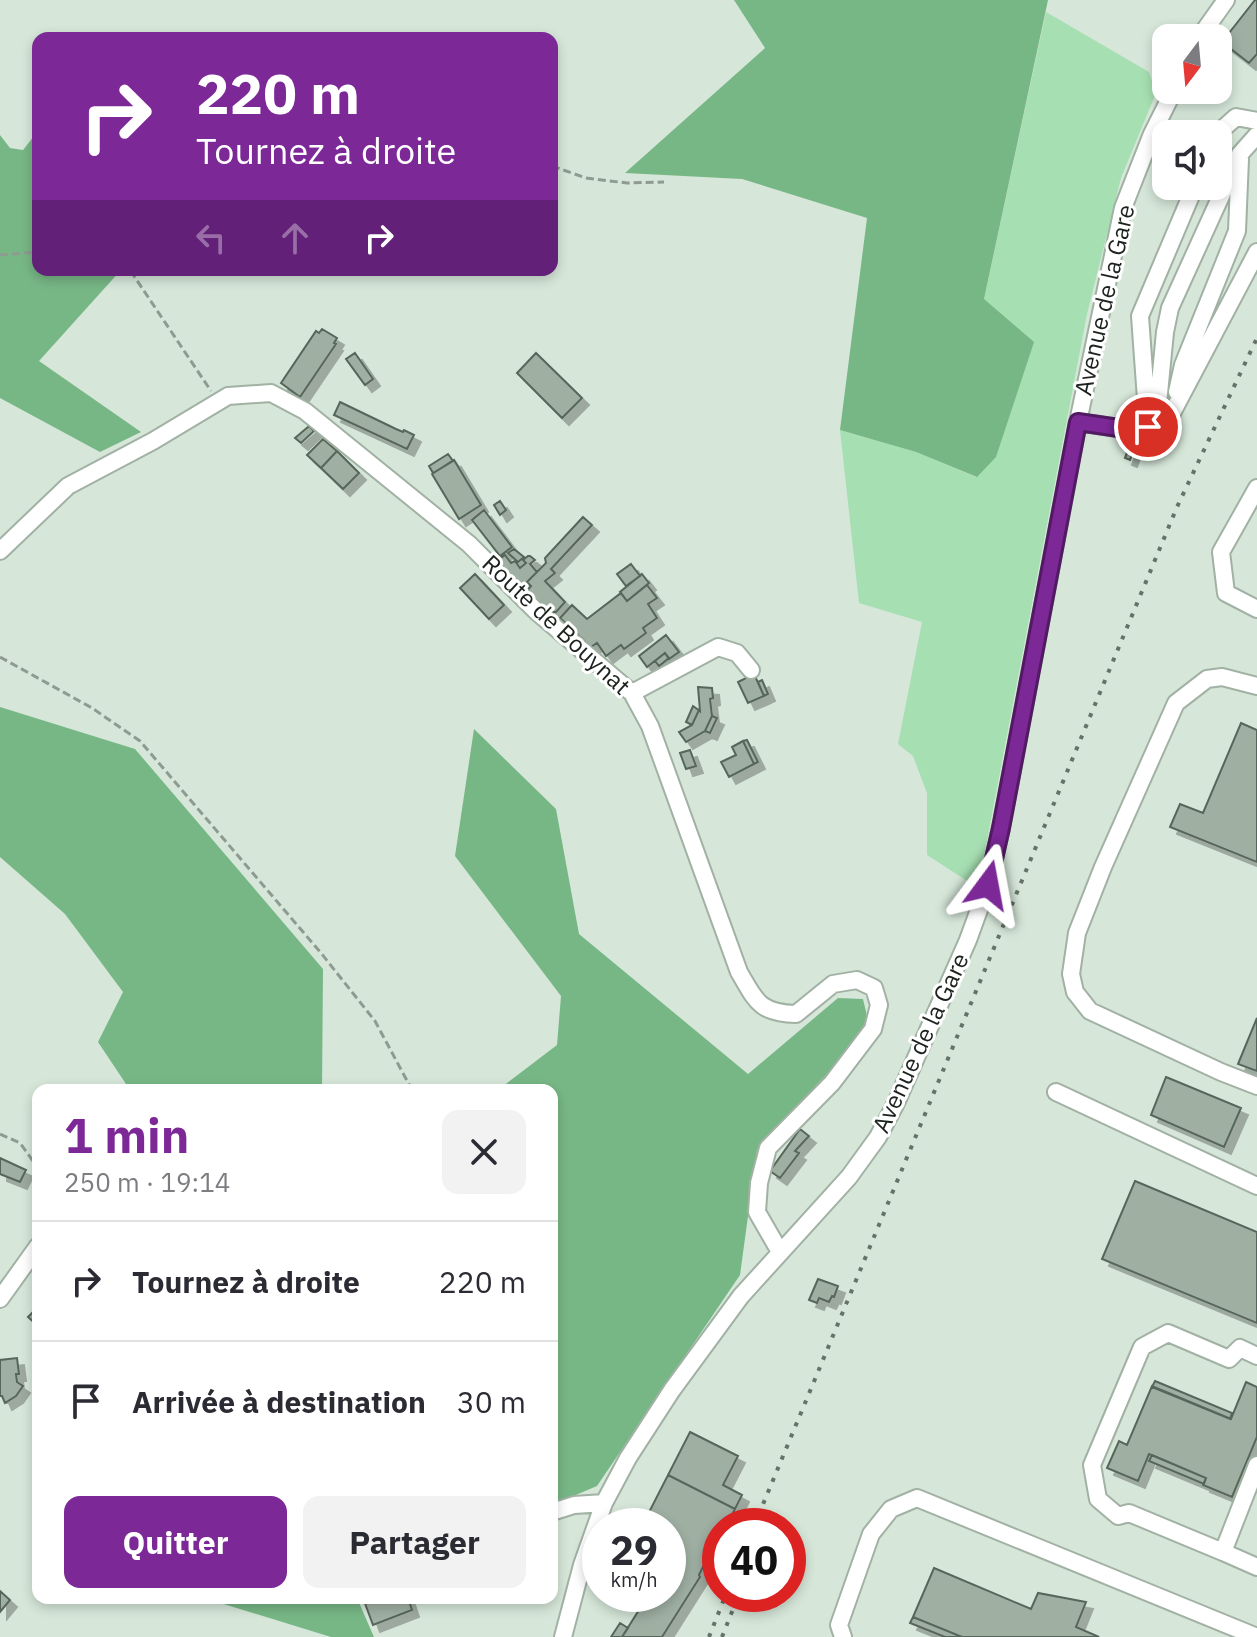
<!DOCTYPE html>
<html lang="fr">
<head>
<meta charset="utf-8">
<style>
	:root { --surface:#fff; --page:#f2f2f3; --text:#2b2b33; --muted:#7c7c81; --line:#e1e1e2; --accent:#7c2897 }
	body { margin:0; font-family:"IBM Plex Sans",sans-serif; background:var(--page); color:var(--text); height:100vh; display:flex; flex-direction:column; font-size:30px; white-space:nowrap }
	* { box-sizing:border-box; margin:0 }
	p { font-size:26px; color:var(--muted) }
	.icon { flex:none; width:44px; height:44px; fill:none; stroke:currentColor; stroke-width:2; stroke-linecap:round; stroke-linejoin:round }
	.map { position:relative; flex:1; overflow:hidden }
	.sheet { position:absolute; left:32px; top:1084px; width:526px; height:520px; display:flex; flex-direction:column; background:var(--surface); border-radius:16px; box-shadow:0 4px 12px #0003 }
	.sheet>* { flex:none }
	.banner { position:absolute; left:32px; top:32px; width:526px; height:244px; border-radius:16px; box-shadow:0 4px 12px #0003; background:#7c2897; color:#fff; overflow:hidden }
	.needle { width:52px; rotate:196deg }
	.buttons { position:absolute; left:1152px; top:24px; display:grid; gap:16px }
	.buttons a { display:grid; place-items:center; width:80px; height:80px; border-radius:16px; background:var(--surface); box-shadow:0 4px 12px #0003; font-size:40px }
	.speed { position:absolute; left:582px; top:1508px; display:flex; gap:16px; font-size:40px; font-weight:700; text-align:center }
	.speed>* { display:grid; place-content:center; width:104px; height:104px; border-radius:50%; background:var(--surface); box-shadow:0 4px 12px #0003; line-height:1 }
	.speed small { font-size:20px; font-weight:400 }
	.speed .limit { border:12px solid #d22; background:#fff; color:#111 }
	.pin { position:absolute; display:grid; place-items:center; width:68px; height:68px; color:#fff; margin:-34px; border:4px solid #fff; border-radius:50%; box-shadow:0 2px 8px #0007 }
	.me { position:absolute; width:88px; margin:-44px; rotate:13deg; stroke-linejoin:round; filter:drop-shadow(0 0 6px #0008) }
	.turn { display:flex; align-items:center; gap:28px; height:168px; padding:0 32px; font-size:36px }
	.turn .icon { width:104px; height:104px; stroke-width:2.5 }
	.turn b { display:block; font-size:56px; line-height:68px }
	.lanes { display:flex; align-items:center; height:76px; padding:0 32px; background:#0003; justify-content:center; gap:40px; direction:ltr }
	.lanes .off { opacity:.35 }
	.round { display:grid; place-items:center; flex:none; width:84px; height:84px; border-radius:16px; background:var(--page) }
	.summary { display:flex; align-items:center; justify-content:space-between; height:136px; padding:0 32px }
	h1 { font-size:48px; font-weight:700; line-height:60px; color:var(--accent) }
	.action { display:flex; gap:16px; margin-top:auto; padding:16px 32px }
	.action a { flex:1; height:92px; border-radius:16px; background:var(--accent); color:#fff; font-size:32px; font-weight:700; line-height:92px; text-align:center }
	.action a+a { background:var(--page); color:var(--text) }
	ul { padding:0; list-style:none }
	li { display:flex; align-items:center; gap:24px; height:120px; padding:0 32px; border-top:2px solid var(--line) }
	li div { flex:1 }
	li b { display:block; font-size:30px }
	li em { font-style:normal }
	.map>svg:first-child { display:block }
	.green { fill:#a6dfb2 }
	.forest { fill:#77b786 }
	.building { fill:#9fafa2; stroke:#57665a; stroke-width:2; filter:url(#shadow) }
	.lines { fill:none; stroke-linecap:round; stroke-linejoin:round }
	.minor-casing { stroke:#a1b1a4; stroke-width:20 }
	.path { stroke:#8f9b91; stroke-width:3; stroke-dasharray:8 4; stroke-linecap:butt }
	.minor { stroke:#fff; stroke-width:16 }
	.rail { stroke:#667168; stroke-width:4; stroke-dasharray:4 8; stroke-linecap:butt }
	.route-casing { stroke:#511a62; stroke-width:20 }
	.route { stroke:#7c2897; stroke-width:14 }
	.labels { text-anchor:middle; stroke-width:6; stroke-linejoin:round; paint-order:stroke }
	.street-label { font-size:24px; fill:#1c221d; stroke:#fff }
</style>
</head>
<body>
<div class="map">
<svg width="1257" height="1637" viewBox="0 0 1257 1637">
	<defs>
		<filter id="shadow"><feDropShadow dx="7" dy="7" stdDeviation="0" flood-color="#0004"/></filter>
	</defs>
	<rect width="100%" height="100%" fill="#d6e7d9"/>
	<!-- green -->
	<path class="green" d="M1046,12L1149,72L1156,93L1121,178L1087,314L978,888L927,855V793L913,756L898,744L922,622L859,603L840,430L916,452L976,477L984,299Z"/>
	<!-- forest -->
	<path class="forest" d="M734,0H1048L984,299L1034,342L996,457L977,477L916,452L840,430L867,218L742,179L625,173L765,48Z
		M38,131V270H121L39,361L141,432L100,452L0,398V135L10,148L23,150Z
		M0,707L135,749L323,969L322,1090H130L98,1042L123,992L65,914L0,857Z
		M474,729L556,809L579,934L748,1074L838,998L863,999L867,1016L859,1039L757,1150L740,1275L597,1486L552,1505V1090H498L557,1045L561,996L455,856Z
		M204,1598H357L374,1637H331Z"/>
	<!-- building -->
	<path class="building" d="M1255,0H1257V54L1249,63L1222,42Z
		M322,329L337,338L334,343L336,344L300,397L281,383L316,331L319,333Z
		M355,353L373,379L365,385L346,359Z
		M536,353L582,398L562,418L517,373Z
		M340,402L396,429L403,432L404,430L414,435L407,449L334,415Z
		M309,426L314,431L301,443L295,438Z
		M323,439L337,451L321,468L307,455Z
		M1129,447L1134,449L1130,460L1125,458Z
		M337,451L359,473L343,489L321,468Z
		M448,454L453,461L433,473L429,466Z
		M454,460L481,505L459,519L432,474Z
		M500,501L506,510L500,515L494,505Z
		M484,510L512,547L500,556L472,520Z
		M583,517L592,525L551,569L555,573L545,581L565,602L556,612H549L526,592L531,586L527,582L546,563L545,558Z
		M514,549L524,557L518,562L508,553Z
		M505,555L511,563L515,561L520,568L526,563L523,560L528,556H530L535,560L530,564L537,572L527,582L531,586L526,592L497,561Z
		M631,564L640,576L626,586L617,574Z
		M475,574L504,605L489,619L460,588Z
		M642,574L649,583L627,601L620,592Z
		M647,585L657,598L648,604L657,618L643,628L646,633L624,649L621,645L606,656L597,643L591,647L560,618L572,605L587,619L621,593L627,601Z
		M666,635L679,652L669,659L665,653L647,667L639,656Z
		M665,653L669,658L659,666L655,661Z
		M754,674L764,696L748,703L738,682Z
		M762,680L768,694L764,696L758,682Z
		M698,687L712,688L713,698L710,699L712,716L705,731L686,742L679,732L692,725L699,710L700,711Z
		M693,706L700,711L699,710L692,725L686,722Z
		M712,716L717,718L710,733L705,731Z
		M1241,723L1257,730V862L1170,827L1180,804L1203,813Z
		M747,740L758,762L754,764L743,741Z
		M743,741L754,764L729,777L721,762L736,755L732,747Z
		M690,750L696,766L686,769L680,753Z
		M1257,1018V1071L1238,1064Z
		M1166,1077L1241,1108L1224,1147L1151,1115Z
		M800,1129L809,1136L795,1151L799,1153L780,1178L770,1171Z
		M0,1158L26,1170L20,1182L0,1174Z
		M1135,1181L1257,1232V1323L1102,1259Z
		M818,1279L838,1286L834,1297L832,1296L829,1302L819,1298L817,1303L809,1300Z
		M38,1307V1326L28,1317Z
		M17,1358L19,1374H16L17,1382L23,1386L16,1396L5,1403L2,1396H0V1360Z
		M1155,1381L1232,1413L1230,1419L1152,1387Z
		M1246,1382L1257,1387V1437L1232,1497L1203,1485L1206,1478L1149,1454L1138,1481L1107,1468L1119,1441L1127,1445L1152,1386L1231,1419Z
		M690,1432L738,1456L723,1485L742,1495L735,1509L668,1475Z
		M1152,1455L1206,1478L1204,1484L1149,1461Z
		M668,1475L735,1509L726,1526H720V1538L716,1545L714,1544L699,1575L700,1577L662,1637H622L649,1594H668V1526H642Z
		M934,1568L1031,1609L1038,1593L1086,1602L1076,1627L1099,1637H962L913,1617Z
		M0,1591L10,1600L0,1612Z
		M363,1598H408L412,1610L373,1625Z
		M913,1617L962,1637H945L910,1623Z
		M620,1623L628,1628L622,1637H611Z"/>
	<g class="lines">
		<!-- minor casing -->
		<g class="minor-casing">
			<path id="minor" d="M1199,38L1226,0
				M1217,134L1236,117L1257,121
				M1195,186L1140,316L1148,427L1172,413L1257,252
				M1177,392L1183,365L1237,231L1240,159
				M1078,422L1139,431L1148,427L1158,404L1165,332L1170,308L1240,154L1257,135
				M1257,488L1221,552L1226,593L1257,609
				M0,551L68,486L153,441L228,396L271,393L305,411L469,544L537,612L632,693L650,726L739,972C756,1001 759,1013 796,1014L833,984L857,980L874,988L879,1005L873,1029L832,1083L768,1148L759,1183L757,1212L780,1252
				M1257,686L1222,677L1207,679L1176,703L1103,867L1077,933L1071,974L1075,992L1090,1011L1221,1072L1257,1086
				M632,693L718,647L737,653L751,670
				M1056,1092L1257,1186
				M0,1299L38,1246
				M1257,1356L1240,1348L1229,1359L1168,1333L1142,1347L1092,1465L1098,1499L1118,1516L1129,1513L1223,1552L1257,1465
				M552,1512L574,1505L604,1503
				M1223,1552L1257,1567
				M563,1637L582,1565L604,1503L628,1458L672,1390L741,1296L849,1177L878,1137L896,1103L968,940L988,885L1001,828L1078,422L1123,208L1152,134L1174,90
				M843,1637L839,1625L871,1534L891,1509L917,1498L1257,1637"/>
		</g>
		<!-- path -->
		<path class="path" d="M552,166L586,178L627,183L664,182
			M0,255L38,252
			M135,270L134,276L211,391
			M0,657L92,708L140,741L321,953L375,1021L412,1090
			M0,1134L20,1143L38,1168"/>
		<!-- minor -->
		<use href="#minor" class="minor"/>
		<!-- rail -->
		<path class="rail" d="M754,1526L1177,507L1257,338
			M709,1637L726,1594
			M722,1637L739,1594"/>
	</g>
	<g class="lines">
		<!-- route casing -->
		<g class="route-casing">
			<path id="route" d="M988,885L1001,828L1078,422L1139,431L1148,427"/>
		</g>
		<!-- route -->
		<use href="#route" class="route"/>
	</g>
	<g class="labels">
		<!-- street labels -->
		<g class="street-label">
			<text transform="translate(1105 300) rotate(-77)" y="8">Avenue de la Gare</text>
			<text transform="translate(556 625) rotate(43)" y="8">Route de Bouynat</text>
			<text transform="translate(921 1043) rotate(-65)" y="8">Avenue de la Gare</text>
		</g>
	</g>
</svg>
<div class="buttons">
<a><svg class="needle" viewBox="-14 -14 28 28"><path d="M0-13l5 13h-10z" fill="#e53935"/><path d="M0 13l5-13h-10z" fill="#7c7c81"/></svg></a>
<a><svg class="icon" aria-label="sound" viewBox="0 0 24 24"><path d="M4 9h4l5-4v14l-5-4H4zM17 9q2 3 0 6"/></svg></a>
</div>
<div class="speed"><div>29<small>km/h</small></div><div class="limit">40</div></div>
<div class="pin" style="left:1148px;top:427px;background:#d93025"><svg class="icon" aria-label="arrive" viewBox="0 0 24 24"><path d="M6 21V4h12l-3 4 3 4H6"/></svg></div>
<svg class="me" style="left:988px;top:885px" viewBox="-20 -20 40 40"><path d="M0-17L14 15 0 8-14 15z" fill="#7c2897" stroke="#fff" stroke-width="4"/></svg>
<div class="banner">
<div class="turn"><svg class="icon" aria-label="right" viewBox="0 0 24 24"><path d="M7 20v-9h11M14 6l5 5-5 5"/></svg><div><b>220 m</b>Tournez à droite</div></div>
<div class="lanes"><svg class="icon off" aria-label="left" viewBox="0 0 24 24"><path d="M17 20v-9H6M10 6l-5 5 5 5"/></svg><svg class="icon off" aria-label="ahead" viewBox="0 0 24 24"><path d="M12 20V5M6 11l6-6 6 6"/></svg><svg class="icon" aria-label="right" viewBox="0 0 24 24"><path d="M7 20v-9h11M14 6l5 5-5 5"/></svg></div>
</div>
<section class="sheet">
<div class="summary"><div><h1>1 min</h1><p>250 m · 19:14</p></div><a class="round"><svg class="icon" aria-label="close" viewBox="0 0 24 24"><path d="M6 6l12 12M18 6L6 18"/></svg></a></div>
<ul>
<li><svg class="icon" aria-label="right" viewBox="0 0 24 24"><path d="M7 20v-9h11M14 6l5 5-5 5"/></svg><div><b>Tournez à droite</b></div><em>220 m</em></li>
<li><svg class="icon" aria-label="arrive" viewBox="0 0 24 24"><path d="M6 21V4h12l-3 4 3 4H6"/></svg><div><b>Arrivée à destination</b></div><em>30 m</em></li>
</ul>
<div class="action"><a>Quitter</a><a>Partager</a></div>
</section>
</div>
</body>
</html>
